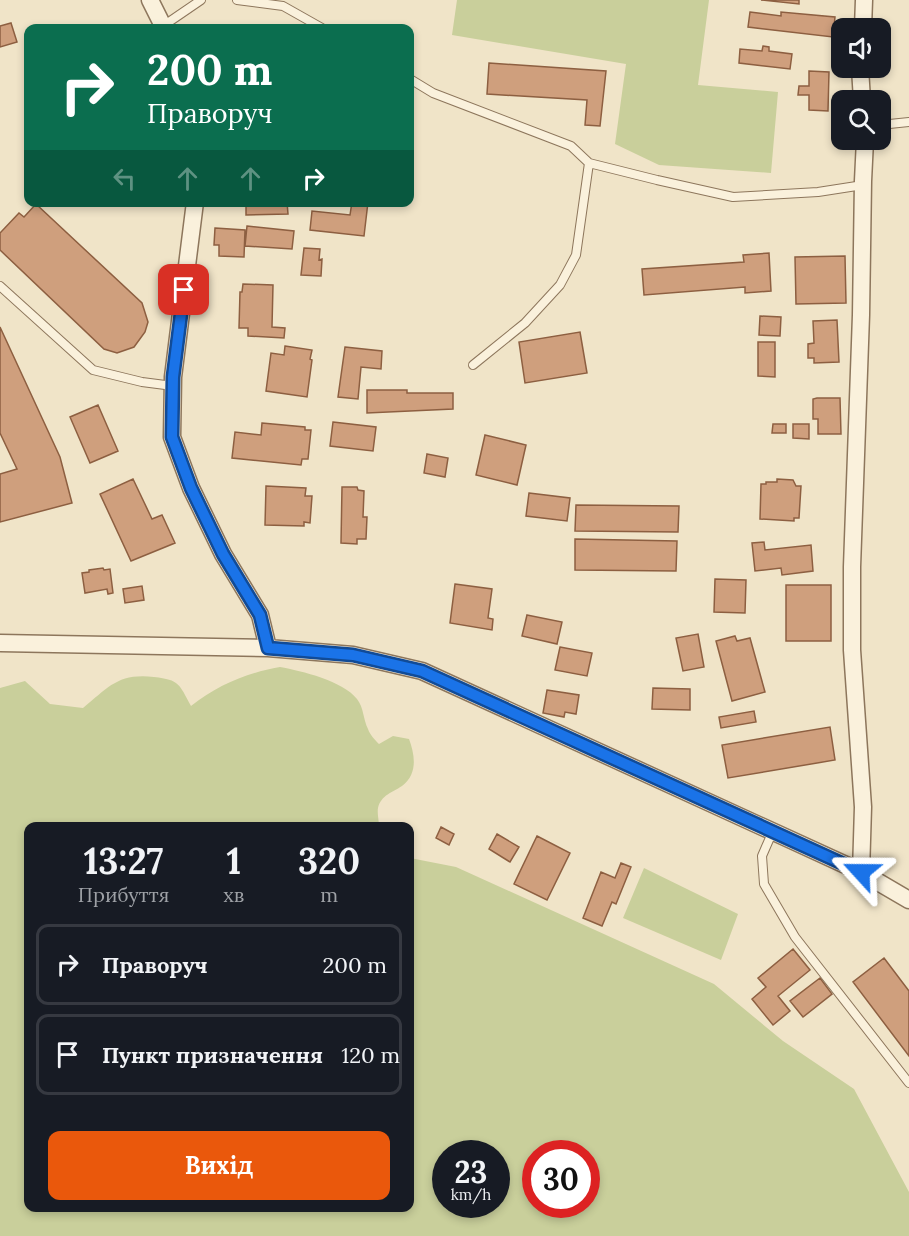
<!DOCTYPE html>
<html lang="uk">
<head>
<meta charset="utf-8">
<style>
	:root { --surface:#171b24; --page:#20242c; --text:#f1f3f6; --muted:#9ea1a6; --line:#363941; --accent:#ea580c }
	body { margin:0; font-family:Lora,serif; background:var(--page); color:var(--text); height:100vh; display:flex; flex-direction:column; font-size:22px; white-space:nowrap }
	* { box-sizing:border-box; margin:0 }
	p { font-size:20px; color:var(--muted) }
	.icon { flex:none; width:33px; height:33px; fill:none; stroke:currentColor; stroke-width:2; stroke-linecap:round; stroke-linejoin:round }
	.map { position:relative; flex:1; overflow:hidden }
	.panel { position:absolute; left:24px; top:822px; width:390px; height:390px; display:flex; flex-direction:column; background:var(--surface); border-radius:12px; box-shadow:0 3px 9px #0003 }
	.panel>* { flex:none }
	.top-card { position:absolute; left:24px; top:24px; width:390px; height:183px; border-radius:12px; box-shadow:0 3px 9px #0003; background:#0b6e4f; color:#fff; overflow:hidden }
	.fabs { position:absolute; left:831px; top:18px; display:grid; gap:12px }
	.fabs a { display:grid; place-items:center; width:60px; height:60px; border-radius:12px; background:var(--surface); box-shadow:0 3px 9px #0003; font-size:30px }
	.speed { position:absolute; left:432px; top:1140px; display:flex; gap:12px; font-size:30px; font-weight:700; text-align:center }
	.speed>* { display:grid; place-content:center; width:78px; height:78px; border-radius:50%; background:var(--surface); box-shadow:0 3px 9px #0003; line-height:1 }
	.speed small { font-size:15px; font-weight:400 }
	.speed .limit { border:9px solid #d22; background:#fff; color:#111 }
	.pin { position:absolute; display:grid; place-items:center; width:51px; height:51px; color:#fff; margin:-26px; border-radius:12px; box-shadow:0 3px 9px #0006 }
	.me { position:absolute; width:66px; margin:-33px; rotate:294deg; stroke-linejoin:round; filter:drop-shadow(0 0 4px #0008) }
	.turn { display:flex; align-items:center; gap:21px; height:126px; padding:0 24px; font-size:27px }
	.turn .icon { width:78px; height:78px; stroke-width:2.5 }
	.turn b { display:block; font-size:42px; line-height:51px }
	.lanes { display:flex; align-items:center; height:57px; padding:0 24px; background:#0003; justify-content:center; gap:30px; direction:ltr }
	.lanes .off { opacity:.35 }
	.eta { display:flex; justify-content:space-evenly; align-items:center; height:102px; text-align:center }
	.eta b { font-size:36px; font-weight:700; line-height:42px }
	.cta { display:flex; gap:12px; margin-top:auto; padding:12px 24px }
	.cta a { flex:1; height:69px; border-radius:12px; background:var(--accent); color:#fff; font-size:24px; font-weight:700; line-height:69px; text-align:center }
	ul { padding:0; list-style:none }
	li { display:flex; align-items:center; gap:18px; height:81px; margin:0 12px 9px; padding:0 12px; border:3px solid var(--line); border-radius:12px }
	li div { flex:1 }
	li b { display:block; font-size:22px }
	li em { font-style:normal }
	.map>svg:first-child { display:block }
	.green { fill:#c9cf9b; fill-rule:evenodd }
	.building { fill:#cf9f7d; stroke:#8d5f41; stroke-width:1.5 }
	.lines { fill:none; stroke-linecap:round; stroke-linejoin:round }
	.service-casing { stroke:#8d765c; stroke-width:10 }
	.minor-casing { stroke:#8d765c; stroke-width:19 }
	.service { stroke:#faf1dc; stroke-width:8 }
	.minor { stroke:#faf1dc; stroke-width:16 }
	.route-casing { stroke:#114b97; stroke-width:15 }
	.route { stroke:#1a73e8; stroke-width:10 }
</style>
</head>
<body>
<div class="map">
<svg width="909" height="1236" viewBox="0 0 909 1236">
	<rect width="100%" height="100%" fill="#f0e4c8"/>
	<!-- green -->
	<path class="green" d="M457,0H709L698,85L778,92L771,173L659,165L615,144L626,64L452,35Z
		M280,667C302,671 343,681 357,699C364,708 363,719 368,729C370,735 375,740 379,744L393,736L409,739C415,755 418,774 402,786C393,792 381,795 378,808C377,813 379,821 379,826H28V1208H410V858L456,867L714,984L783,1041L854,1089L909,1192V1236H0V688L25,681L50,704L83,708C109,687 118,673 154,677C180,680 179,684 191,706C218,685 246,673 280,667ZM446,1154H496V1204H446ZM536,1154H586V1204H536Z
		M644,868L738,914L721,960L623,918Z"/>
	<!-- building -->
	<path class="building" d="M761,0H799V4Z
		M750,12L781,16V12L835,17L833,37L748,27Z
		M11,23L17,42L0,47V26Z
		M763,46L769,47V51L792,54L790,69L739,63L740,49L762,51Z
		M489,63L606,71L600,126L585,125L587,100L487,94Z
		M809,71L829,72L828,111L809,110V95H798L799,86H809Z
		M246,202H287L288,214L246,215Z
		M352,202H368L364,236L310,230L312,211L350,215Z
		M36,204L142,303L148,322L145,332L134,347L117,353L104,349L0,250V233L19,213L24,217Z
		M247,226L294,231L292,249L245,246Z
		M215,228L245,230L244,257L219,256V245H214Z
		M304,248L320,249L319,260L322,259L321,276L301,275Z
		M769,253L771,291L745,293V287L644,295L642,269L744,262L743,255Z
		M845,256L846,303L796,304L795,257Z
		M243,284L273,285L272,327L285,328L284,338L248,336V328H239L240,292H242Z
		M760,316L781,317L780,336L759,335Z
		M837,320L839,362L814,363V358H808V344L814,343L813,321Z
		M0,327L60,457L72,503L0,522V474L17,469L0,433Z
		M580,332L587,373L525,383L519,342Z
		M758,342H775V377L758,376Z
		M285,346L312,350L310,359L312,360L307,397L266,391L271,353L284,355Z
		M345,347L382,351L381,369L361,367L358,399L338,397Z
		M367,390H407V393H453V409L367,413Z
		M817,398H840L841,434H818V419H813V399Z
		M98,405L118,451L90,463L70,417Z
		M333,422L376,427L373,451L330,446Z
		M262,423L305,427V430H311L308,459H302L301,465L232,458L235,432L261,435Z
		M773,424H786V433H772Z
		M793,424H809V439L793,438Z
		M485,435L526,445L517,485L476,475Z
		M427,454L448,458L445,477L424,473Z
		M133,479L152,519L162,515L175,543L131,561L100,494Z
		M777,479L793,480L796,486H801L799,518H794V521L760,519L761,484H766V482H777Z
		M266,486L306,488L305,496H312L310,523L304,522V526L265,525Z
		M342,487H357L358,490L364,491L363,517H367L366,539H357V544L341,543Z
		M529,493L570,498L567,521L526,516Z
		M576,505L679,506L678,532L575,531Z
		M575,539L677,541L676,571L575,570Z
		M764,542L765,550L811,545L813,571L782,575L781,568L755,571L752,543Z
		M103,568L104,570L110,569L113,593L108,594L107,589L85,593L82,573L89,572V570Z
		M715,579L746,580L745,613L714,612Z
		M455,584L492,589L488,618L493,619L492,630L450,623Z
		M786,585H831V641H786Z
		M142,586L144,600L125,603L123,589Z
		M527,615L562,622L557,644L522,636Z
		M698,634L704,667L683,671L676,638Z
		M735,636L737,641L750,638L765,692L732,701L716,641Z
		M560,647L592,653L587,676L555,670Z
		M653,688L690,689V710L652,709Z
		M547,690L579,695L576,714L565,712L564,717L543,713Z
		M754,711L756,722L721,728L719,717Z
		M830,727L835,760L728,778L722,745Z
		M441,827L454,834L449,845L436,838Z
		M497,834L519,847L510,862L489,849Z
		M537,836L570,853L547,900L514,884Z
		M621,863L631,867L616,904L612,902L602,926L583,918L601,872L615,878Z
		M793,949L810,970L778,996L790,1011L773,1025L752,999L766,987L758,978Z
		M884,958L909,991V1056L853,982Z
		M820,978L832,994L803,1017L790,1001Z"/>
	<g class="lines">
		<!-- service casing -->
		<g class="service-casing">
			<path id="service" d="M237,0L283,6L322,28
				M163,26L201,0
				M410,79L433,93L571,146L589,163L657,180L733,197L818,192L863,185
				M880,125L909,122
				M0,286L93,370L142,382L173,386
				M473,365L525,323L560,285L576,255L589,163
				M772,833L762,856L764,884L795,937L909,1083"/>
		</g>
		<!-- minor casing -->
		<g class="minor-casing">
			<path id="minor" d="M150,0L164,28
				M863,28L864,0
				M860,68L862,100
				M195,202L173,377L172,437L191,488L223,554L260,615L268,648
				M0,643L268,648L353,655L422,671L861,872L909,900
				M861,872L863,807L852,650V567L861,315L863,181L865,140"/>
		</g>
		<!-- service -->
		<use href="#service" class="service"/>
		<!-- minor -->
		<use href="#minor" class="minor"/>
	</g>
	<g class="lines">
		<!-- route casing -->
		<g class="route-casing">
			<path id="route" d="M184,290L173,377L172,437L191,488L223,554L260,615L268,648L353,655L422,671L861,872"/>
		</g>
		<!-- route -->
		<use href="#route" class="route"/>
	</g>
</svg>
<div class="fabs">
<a><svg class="icon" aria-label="sound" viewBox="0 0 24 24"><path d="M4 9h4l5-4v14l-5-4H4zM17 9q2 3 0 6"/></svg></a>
<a><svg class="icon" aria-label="search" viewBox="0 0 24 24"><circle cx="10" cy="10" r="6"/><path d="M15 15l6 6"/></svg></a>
</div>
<div class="speed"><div>23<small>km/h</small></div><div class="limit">30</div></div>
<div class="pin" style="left:184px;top:290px;background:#d93025"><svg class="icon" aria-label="arrive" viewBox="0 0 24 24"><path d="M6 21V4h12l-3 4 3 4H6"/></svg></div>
<svg class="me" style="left:861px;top:872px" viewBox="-20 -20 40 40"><path d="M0-17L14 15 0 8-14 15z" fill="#1a73e8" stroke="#fff" stroke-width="4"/></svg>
<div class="top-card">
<div class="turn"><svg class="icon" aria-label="right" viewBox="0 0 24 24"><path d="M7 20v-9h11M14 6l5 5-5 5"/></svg><div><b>200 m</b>Праворуч</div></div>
<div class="lanes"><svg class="icon off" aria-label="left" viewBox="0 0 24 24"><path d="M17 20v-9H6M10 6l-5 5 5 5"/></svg><svg class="icon off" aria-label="ahead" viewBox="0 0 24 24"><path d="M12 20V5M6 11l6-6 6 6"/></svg><svg class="icon off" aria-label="ahead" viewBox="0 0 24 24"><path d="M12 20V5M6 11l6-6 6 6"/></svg><svg class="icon" aria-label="right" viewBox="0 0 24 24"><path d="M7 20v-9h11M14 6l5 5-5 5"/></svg></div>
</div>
<section class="panel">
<div class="eta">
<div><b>13:27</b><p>Прибуття</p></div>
<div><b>1</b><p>хв</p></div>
<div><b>320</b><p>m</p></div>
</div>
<ul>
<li><svg class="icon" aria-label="right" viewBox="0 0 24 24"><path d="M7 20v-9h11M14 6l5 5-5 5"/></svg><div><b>Праворуч</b></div><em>200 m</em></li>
<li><svg class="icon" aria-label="arrive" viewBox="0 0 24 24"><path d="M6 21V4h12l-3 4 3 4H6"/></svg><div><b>Пункт призначення</b></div><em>120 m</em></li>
</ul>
<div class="cta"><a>Вихід</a></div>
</section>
</div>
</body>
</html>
